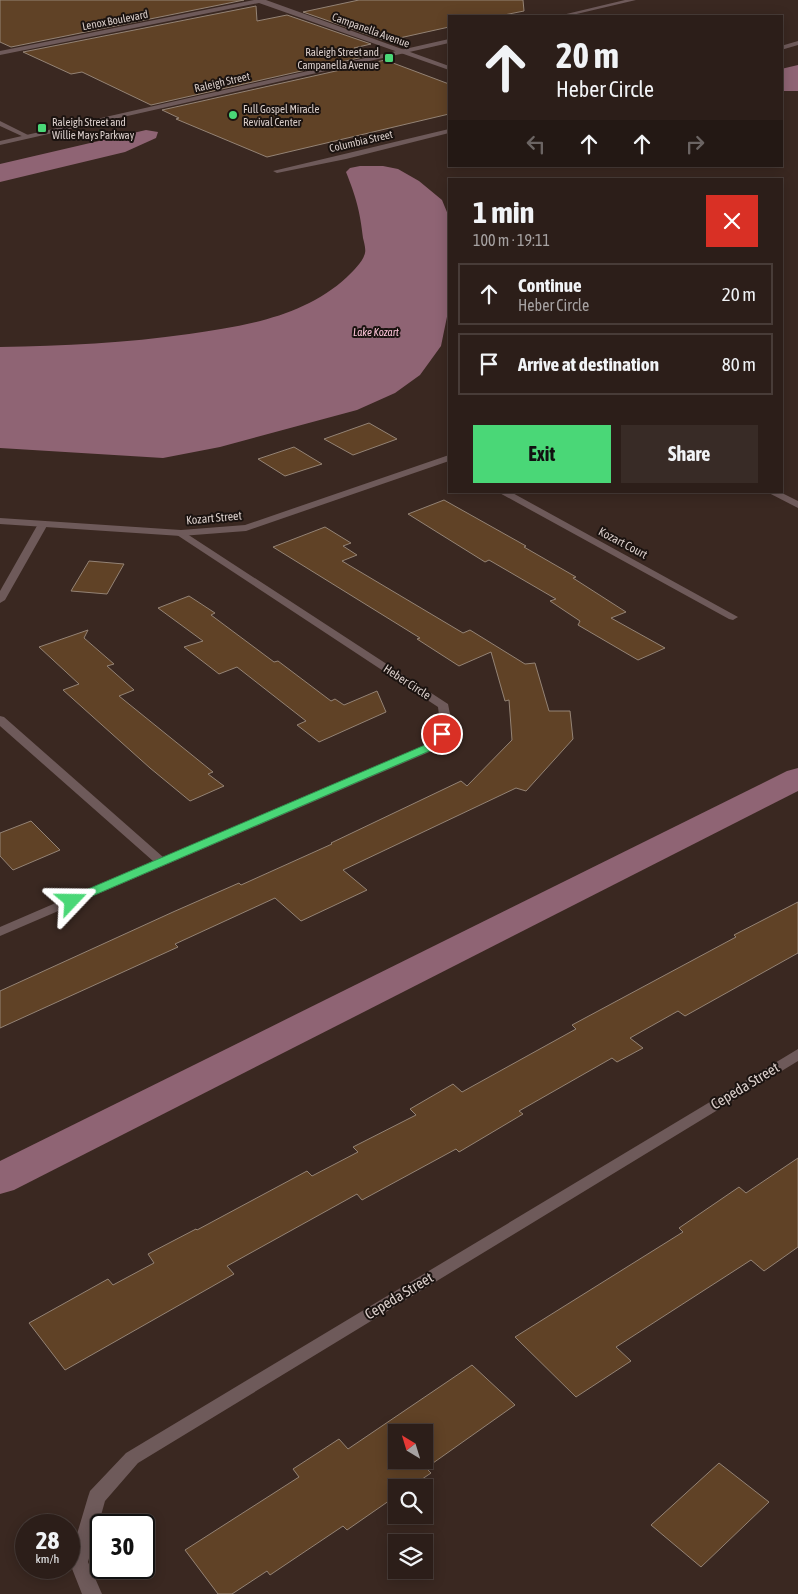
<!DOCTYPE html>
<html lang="en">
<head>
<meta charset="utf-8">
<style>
	:root { --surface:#2c1e19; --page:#382b26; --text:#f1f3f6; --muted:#a6a2a2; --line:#483c38; --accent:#4ad777 }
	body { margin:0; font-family:"Asap Condensed",sans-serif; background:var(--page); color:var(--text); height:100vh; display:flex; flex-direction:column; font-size:19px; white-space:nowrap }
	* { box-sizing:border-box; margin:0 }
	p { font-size:16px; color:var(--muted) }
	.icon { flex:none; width:28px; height:28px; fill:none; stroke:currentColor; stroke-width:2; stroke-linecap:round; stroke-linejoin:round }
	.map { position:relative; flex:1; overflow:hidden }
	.side { position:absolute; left:448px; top:178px; width:335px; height:315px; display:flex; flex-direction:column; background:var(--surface); border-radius:0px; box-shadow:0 2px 12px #0003,0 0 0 1px var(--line) }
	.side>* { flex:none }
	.guide { position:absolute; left:448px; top:15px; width:335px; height:152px; border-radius:0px; box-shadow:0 2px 12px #0003,0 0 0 1px var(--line); background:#2c1e19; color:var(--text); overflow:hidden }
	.needle { width:32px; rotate:322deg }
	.buttons { position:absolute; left:388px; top:1424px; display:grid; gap:10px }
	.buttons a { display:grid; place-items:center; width:45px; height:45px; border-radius:0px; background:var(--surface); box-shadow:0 2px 12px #0003,0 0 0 1px var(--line); font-size:25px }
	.speed { position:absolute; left:15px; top:1514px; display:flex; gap:10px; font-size:25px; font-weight:700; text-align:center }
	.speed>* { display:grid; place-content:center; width:65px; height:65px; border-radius:50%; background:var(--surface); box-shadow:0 2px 12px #0003,0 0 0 1px var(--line); line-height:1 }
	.speed small { font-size:12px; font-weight:400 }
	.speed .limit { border:2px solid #111; border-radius:8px; background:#fff; color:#111 }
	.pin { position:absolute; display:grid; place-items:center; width:42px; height:42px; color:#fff; margin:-21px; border:2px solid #fff; border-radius:50%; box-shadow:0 1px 5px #0007 }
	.me { position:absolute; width:55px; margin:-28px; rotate:67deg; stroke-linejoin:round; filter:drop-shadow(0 0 4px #0008) }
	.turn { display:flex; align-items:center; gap:18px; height:105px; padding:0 25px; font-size:22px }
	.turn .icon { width:65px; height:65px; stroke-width:2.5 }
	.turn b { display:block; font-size:35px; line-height:42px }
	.lanes { display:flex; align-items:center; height:48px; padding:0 25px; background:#0003; justify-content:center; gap:25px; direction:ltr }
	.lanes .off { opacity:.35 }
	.round { display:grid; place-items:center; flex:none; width:52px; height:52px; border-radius:0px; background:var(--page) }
	.summary { display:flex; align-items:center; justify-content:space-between; height:85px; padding:0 25px }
	h1 { font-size:30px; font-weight:700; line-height:38px }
	.cta { display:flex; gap:10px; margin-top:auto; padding:10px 25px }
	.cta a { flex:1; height:58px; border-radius:0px; background:var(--accent); color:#111; font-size:20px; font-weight:700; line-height:58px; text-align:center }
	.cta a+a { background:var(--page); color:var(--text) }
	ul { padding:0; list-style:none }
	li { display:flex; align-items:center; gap:15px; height:62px; margin:0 10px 8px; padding:0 15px; border:2px solid var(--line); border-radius:0px }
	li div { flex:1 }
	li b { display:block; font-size:19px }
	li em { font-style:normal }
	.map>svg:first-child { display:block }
	.water { fill:#8f6474 }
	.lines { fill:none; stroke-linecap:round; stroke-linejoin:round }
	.canal { fill:#8f6474; fill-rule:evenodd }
	.building { fill:#604226; stroke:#948375; fill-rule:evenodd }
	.minor { fill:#6e5a5a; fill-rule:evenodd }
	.tertiary { fill:#6e5a5a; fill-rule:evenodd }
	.route { fill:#4ad777; stroke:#308c4d }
	.poi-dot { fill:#4ad777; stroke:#1b1310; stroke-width:2 }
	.labels { text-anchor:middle; stroke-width:4; stroke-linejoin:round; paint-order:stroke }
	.far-street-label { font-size:11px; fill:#daceca; stroke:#1b1310 }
	.far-poi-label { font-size:11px; fill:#daceca; stroke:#1b1310; text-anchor:start }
	.far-water-label { font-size:11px; font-style:italic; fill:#fdc3d8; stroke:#1b1310 }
	.street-label { font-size:12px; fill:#daceca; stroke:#1b1310 }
	.near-street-label { font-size:15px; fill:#daceca; stroke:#1b1310 }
</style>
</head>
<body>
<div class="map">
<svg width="798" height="1594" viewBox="0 0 798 1594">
	<rect width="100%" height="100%" fill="#3a2821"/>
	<!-- water -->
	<path class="water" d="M798,65V91H781V69Z
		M146,130L158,132L156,138L125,152L0,182V164Z
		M360,166H383L398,169L419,181L442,200L449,217V307L441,346L420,375L395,393L357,410L220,447L163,458L0,448V347C64,346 126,343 189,334C244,326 304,317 347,277C353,271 363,262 365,253C366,249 364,242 363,238C360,211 356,197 346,172L350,168Z"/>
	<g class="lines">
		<!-- canal -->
		<path class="canal" d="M798,768V791L14,1190L0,1194V1161L787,771Z"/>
	</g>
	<!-- building -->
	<path class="building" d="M0,0H244L11,47L0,42Z
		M359,0H523L524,11L499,16H449V27L386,41L303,12Z
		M256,6L257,21L287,15L371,44L354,48L372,55L151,105L82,72L71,74L23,52Z
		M385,60L449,84V114L267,157L176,119L179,118L162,110Z
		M369,423L397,439L353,455L324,439Z
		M294,447L322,464L285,476L258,459Z
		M444,500L526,546L524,547L576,577L573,578L626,612L611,618L665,648L638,660L578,625L580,621L550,601L556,599L489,560L485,562L408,514Z
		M325,527L351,543L343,546L357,555L342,561L463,633L470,630L525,664L535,663L549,711H570L573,739L526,791L516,788L343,870L367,890L301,921L275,898L175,944L178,947L0,1028V991L173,912L239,883L241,885L332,844L331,843L461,781L467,786L512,740L509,700L505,701L491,652L459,666L417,639L420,638L273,547Z
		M89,561L124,564L107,594L71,591Z
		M189,596L215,613L211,615L274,662L278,661L331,701L335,699L344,705L377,691L386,712L319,742L297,725L306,721L237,667L219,674L184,647L203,641L158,608Z
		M88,630L84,638L114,664L107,666L134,690L119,696L213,772L208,774L224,786L190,801L150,768L63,690L79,684L39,647Z
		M31,821L60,850L13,870L0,856V833Z
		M798,902V953L685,1016L678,1011L630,1038L643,1048L617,1062L612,1058L519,1111L523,1114L459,1152L456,1149L362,1200L357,1194L227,1266L234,1274L65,1370L29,1323L108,1279L113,1285L154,1263L148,1254L196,1229L197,1230L307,1171L312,1176L358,1152L353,1147L416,1115L410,1109L453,1084L462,1092L576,1029L572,1025L736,937L734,935Z
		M798,1158V1247L764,1271L751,1260L616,1347L631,1361L576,1397L515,1337L683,1232L679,1228L739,1187L746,1193Z
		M472,1365L515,1405L426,1468L431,1473L409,1488H396V1496L347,1530L343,1526L270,1575L267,1571L232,1594H218L185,1550L299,1477L293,1469L339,1439L348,1449ZM396,1432H424V1460H396Z
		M719,1463L769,1502L701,1567L651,1525Z"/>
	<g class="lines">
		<!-- minor -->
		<path class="minor" d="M254,0H266L449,66V70L259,3L0,55V51Z
			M798,41V45L781,50V46Z
			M0,121L30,136L31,137L26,138L0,126Z
			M449,129V133L346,159L277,173L273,171Z
			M496,491H509L738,617L733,620L729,619Z
			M43,521L48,524L5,600L0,603V591L38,524Z
			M181,530L448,704L452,724L441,747L0,936V927L153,861L0,726V716L4,717L163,857L432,742L440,724L438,707L177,535V531Z
			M798,1049V1061L138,1463L105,1501L88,1562L102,1594H82L69,1561L88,1497L90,1491L126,1453Z"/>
		<!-- tertiary -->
		<path class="tertiary" d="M625,0H636L568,16H558Z
			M449,39V43L0,145V141Z
			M449,455V461L246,531L181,536L0,524V518L181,530L245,525Z
			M765,491H778L798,501V508Z"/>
	</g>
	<!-- route -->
	<path class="route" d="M442,731L447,734L441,746L76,903L72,904L65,901L67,898L432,742L438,732Z"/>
	<!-- markers -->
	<g class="poi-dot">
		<rect x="384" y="53" width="10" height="10" rx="2.5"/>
		<circle cx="233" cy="115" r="5"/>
		<rect x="37" y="123" width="10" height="10" rx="2.5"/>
	</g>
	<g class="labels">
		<!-- far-street labels -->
		<g class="far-street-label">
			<text transform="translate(115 20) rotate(-11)" y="4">Lenox Boulevard</text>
			<text transform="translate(371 30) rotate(20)" y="4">Campanella Avenue</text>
			<text transform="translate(222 82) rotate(-13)" y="4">Raleigh Street</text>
			<text transform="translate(361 141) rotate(-13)" y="4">Columbia Street</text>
		</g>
		<!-- far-poi labels -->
		<g class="far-poi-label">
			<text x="379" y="56" text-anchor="end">Raleigh Street and<tspan x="379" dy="13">Campanella Avenue</tspan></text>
			<text x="243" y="113">Full Gospel Miracle<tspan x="243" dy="13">Revival Center</tspan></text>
			<text x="52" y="126">Raleigh Street and<tspan x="52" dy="13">Willie Mays Parkway</tspan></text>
		</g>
		<!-- far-water labels -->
		<g class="far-water-label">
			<text x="376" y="336">Lake Kozart</text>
		</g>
		<!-- street labels -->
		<g class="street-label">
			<text transform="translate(214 518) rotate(-5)" y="4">Kozart Street</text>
			<text transform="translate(623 543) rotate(28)" y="4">Kozart Court</text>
			<text transform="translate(407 682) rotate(33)" y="4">Heber Circle</text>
		</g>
		<!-- near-street labels -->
		<g class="near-street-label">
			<text transform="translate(745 1086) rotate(-31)" y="5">Cepeda Street</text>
			<text transform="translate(399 1296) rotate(-31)" y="5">Cepeda Street</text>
		</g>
	</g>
</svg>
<div class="buttons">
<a><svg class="needle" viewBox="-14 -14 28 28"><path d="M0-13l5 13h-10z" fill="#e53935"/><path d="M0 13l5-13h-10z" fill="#a6a2a2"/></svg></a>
<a><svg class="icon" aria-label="search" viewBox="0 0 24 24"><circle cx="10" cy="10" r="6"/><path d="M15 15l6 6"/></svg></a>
<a><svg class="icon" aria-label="layers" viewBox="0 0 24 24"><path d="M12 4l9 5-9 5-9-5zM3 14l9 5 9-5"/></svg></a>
</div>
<div class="speed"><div>28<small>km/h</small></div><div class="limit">30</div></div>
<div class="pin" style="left:442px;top:734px;background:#d93025"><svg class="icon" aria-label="arrive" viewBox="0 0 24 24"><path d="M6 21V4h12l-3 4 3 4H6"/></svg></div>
<svg class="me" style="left:72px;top:901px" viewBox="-20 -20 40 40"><path d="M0-17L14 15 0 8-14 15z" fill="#4ad777" stroke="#fff" stroke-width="4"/></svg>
<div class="guide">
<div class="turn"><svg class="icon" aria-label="ahead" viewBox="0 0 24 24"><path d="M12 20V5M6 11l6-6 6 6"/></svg><div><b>20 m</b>Heber Circle</div></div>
<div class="lanes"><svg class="icon off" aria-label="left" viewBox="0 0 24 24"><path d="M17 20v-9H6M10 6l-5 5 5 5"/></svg><svg class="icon" aria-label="ahead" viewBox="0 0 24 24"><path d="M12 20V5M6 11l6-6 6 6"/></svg><svg class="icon" aria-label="ahead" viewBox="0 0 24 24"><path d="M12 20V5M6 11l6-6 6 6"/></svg><svg class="icon off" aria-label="right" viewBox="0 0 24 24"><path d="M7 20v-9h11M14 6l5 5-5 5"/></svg></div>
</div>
<section class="side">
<div class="summary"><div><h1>1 min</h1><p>100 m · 19:11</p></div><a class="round" style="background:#d93025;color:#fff"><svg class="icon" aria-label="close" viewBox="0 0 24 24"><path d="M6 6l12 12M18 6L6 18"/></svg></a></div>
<ul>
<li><svg class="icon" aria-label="ahead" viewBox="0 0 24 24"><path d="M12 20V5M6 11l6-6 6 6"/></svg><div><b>Continue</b><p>Heber Circle</p></div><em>20 m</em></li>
<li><svg class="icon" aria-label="arrive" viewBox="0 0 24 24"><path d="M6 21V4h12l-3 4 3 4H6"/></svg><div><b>Arrive at destination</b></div><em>80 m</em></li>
</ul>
<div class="cta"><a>Exit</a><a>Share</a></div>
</section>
</div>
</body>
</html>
